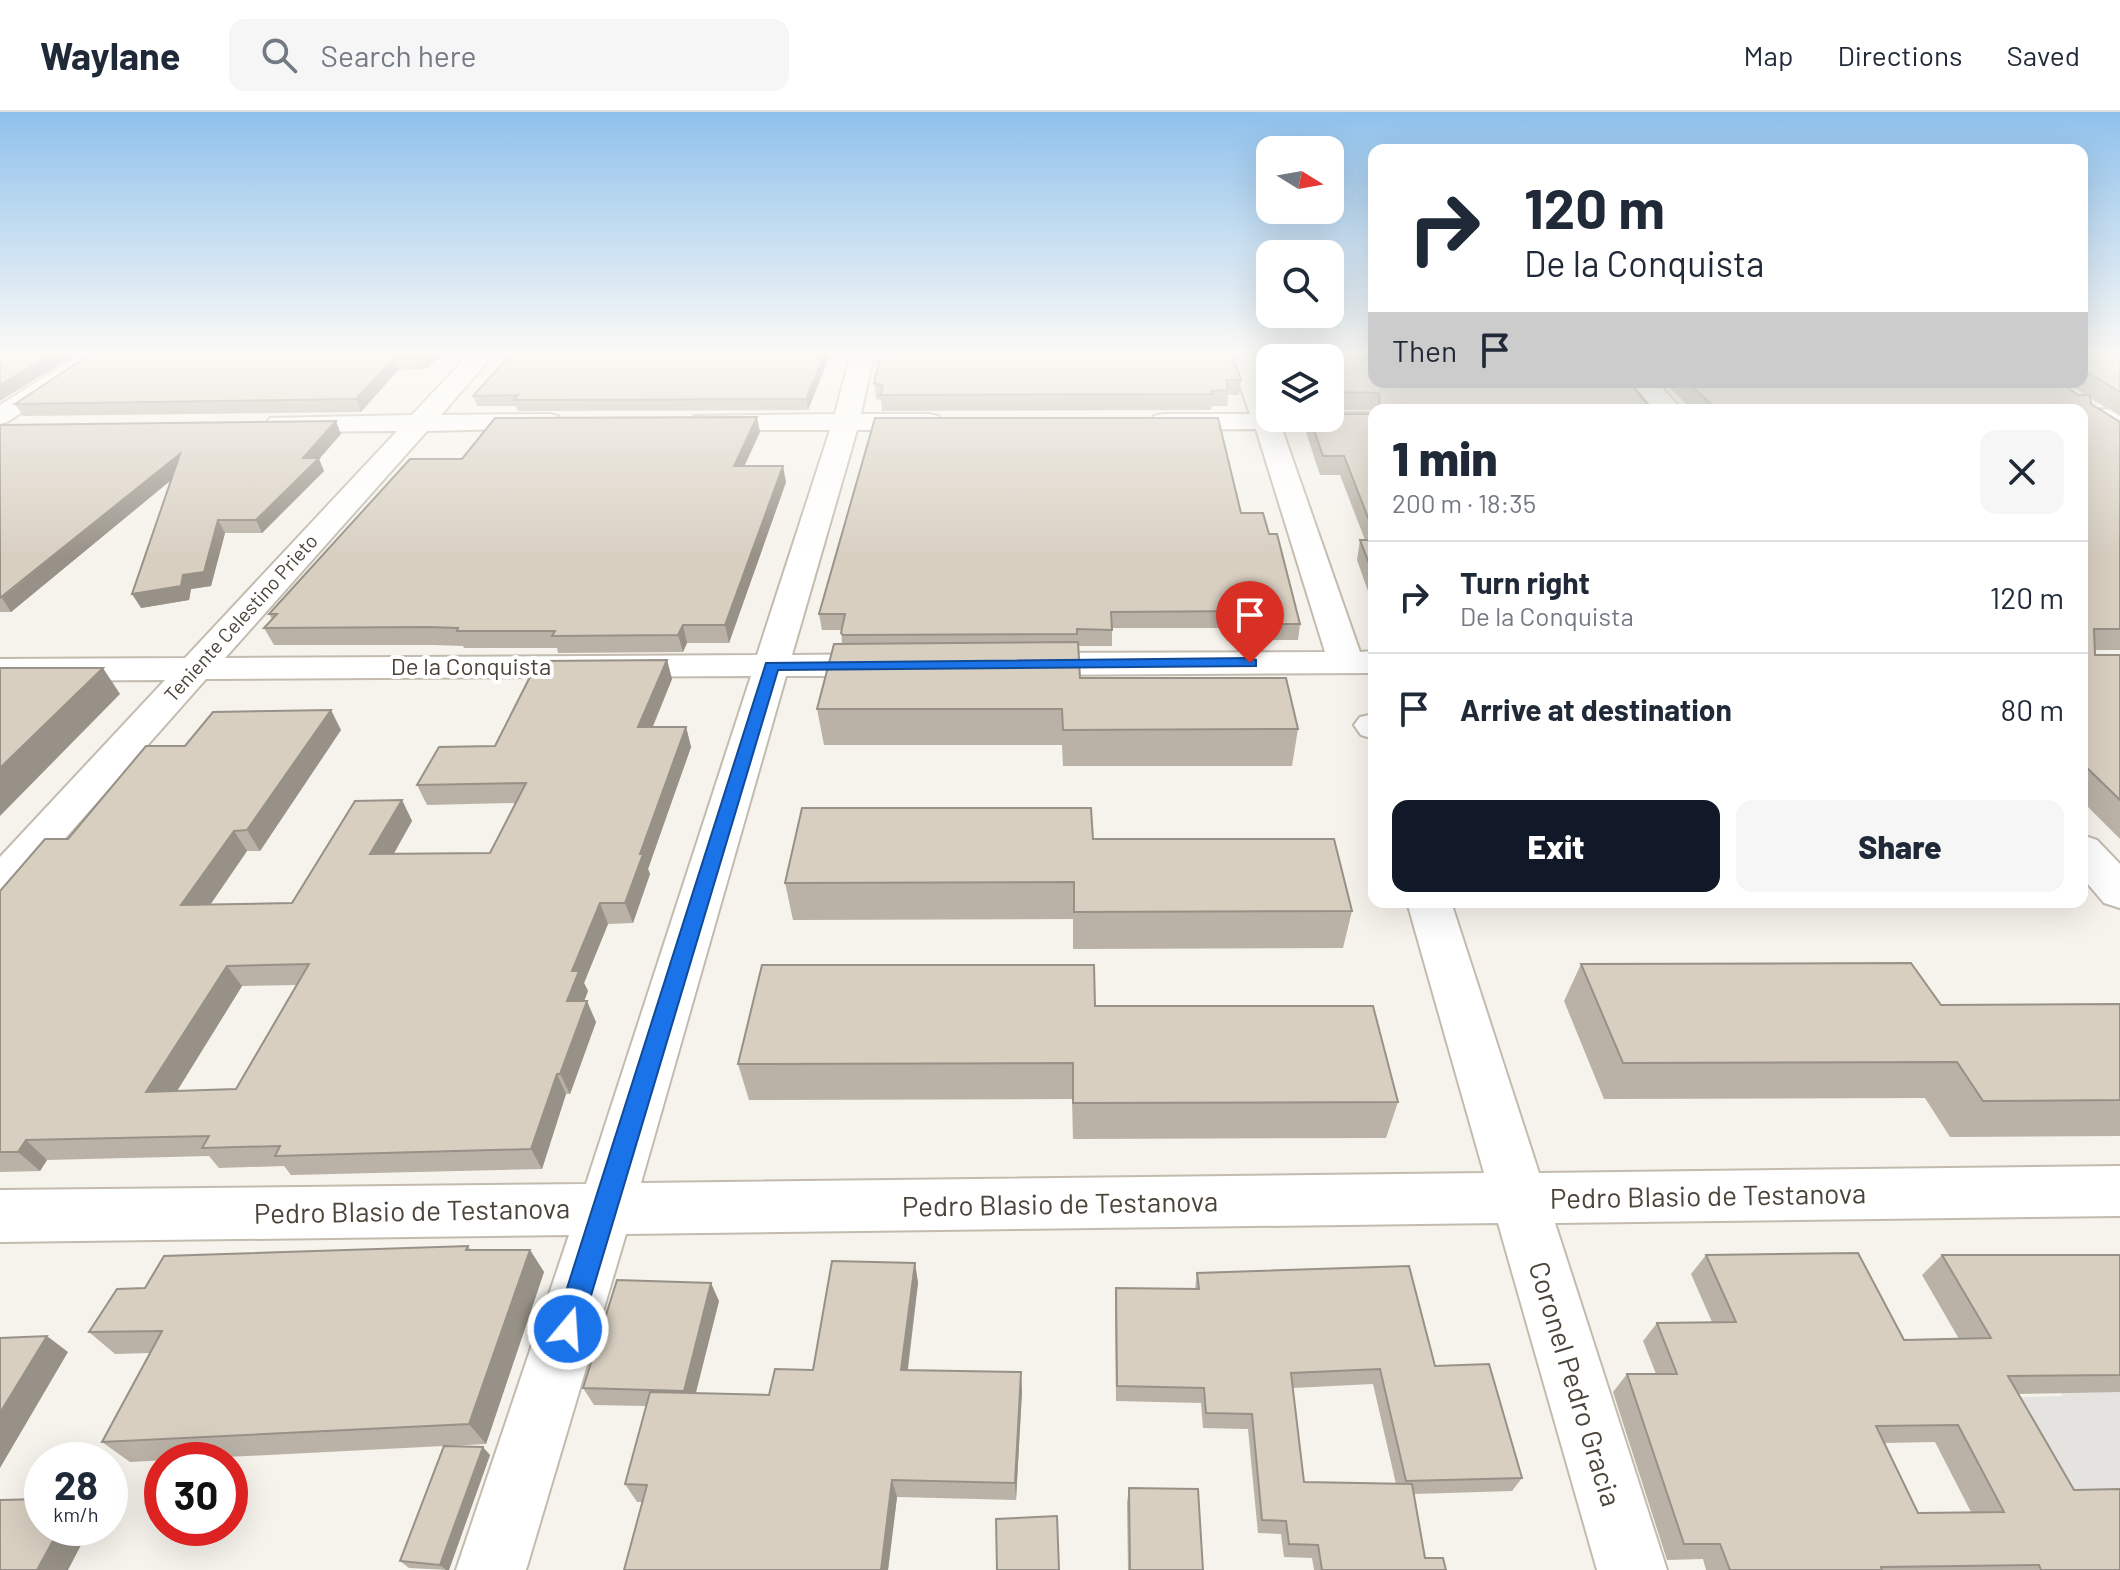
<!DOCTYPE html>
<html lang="en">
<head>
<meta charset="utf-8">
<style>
	:root { --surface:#fff; --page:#f6f6f7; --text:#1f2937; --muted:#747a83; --line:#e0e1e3; --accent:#111827 }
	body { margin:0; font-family:Barlow,sans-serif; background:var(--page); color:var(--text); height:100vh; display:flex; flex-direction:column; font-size:30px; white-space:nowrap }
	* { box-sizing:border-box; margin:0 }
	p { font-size:26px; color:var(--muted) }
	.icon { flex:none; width:44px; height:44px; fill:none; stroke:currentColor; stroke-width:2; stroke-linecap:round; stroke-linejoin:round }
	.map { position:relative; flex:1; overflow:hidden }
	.details { position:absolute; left:1368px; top:292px; width:720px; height:504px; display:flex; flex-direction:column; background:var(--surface); border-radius:16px; box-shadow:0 8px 32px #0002 }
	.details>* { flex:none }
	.top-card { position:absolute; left:1368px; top:32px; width:720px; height:244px; border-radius:16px; box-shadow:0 8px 32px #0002; background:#fff; color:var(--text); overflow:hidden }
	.needle { width:52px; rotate:101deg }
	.controls { position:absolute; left:1256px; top:24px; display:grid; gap:16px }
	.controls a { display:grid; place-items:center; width:88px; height:88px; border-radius:16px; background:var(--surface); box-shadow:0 8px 32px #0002; font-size:40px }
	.speed { position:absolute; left:24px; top:1330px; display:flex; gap:16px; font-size:40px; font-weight:700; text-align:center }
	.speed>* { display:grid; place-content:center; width:104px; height:104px; border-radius:50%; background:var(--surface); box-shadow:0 8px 32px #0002; line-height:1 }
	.speed small { font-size:20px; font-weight:400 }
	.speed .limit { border:12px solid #d22; background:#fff; color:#111 }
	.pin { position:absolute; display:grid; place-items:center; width:68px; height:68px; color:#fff; margin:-82px -34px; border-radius:50% 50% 50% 0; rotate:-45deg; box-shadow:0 0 8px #0007 }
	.pin .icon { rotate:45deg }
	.me { position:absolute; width:88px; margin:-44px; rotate:18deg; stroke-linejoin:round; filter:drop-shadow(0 0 6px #0008) }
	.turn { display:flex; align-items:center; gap:28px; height:168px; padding:0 24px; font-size:36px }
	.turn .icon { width:104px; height:104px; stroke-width:2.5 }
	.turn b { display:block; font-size:56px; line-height:68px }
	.then { display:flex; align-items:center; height:76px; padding:0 24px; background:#0003; gap:16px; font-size:30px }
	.round { display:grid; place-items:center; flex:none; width:84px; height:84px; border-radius:16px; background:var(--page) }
	.summary { display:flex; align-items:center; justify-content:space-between; height:136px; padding:0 24px }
	h1 { font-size:48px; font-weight:800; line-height:60px }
	.primary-button { display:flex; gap:16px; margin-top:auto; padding:16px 24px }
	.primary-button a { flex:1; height:92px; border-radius:16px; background:var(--accent); color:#fff; font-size:32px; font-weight:800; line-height:92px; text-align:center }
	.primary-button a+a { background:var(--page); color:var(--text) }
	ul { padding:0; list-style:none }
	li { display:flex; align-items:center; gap:24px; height:112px; padding:0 24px; border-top:2px solid var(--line) }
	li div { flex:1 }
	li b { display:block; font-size:30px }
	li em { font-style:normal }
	header { display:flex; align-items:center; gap:48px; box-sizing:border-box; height:112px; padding:0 40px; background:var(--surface); border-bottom:2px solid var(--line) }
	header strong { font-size:38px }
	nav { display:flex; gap:44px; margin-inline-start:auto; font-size:28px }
	.search { width:560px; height:72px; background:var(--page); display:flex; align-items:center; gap:20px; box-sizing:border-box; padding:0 28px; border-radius:16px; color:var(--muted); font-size:30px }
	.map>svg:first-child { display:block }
	.parking { fill:#e5e3e0 }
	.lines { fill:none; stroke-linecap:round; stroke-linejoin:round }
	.minor-casing { stroke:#c2bbae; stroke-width:4 }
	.minor { fill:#fff; fill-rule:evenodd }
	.wall { fill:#bab2a6; fill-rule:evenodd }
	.shaded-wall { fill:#979187 }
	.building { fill:#d8cfc1; stroke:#979187; stroke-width:2; fill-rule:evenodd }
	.route { fill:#1a73e8; stroke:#114b97; stroke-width:2 }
	.labels { text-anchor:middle; stroke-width:8; stroke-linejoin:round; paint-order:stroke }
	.far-street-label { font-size:20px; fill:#4b4439; stroke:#fff }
	.street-label { font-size:24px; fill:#4b4439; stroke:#fff }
	.near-street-label { font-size:28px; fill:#4b4439; stroke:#fff }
</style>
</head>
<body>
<header>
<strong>Waylane</strong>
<div class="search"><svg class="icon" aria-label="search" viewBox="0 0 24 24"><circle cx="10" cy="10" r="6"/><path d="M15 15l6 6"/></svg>Search here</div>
<nav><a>Map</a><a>Directions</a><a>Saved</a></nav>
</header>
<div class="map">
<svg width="2120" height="1458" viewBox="0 0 2120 1458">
	<rect width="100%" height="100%" fill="#f6f3ec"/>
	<!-- parking -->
	<path class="parking" d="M2040,1247L2120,1260V1402L2059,1391L1995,1286L2063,1284Z"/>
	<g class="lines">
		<!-- minor casing -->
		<g class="minor-casing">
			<path id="minor" d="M83,241H110L9,309L0,312V293Z
				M470,241H495L441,303L549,302L558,304L562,310L558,316L427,319L225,546L757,543L830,318H703L694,316L690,310L694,304L835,302L851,241H874L861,302H929L938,304L942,310L938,316L929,318H857L792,543L887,542L899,546L905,553L899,560L887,564H786L641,1071L1484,1061L1407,790H1451L1539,1061L2120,1054V1104L1555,1111L1667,1458H1597L1498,1111L626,1122L526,1458H456L569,1123L0,1130V1078L586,1072L751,564L206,567L15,783L0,787V745L165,568L0,569V547L185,546L397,319L279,320L270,318L266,312L270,306L412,303Z
				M1229,241H1252L1270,287V306H1330V301H1374V317H1282L1360,540L1374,539V561L1021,563L1009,559L1003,552L1009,545L1021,541L1325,540L1256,317L1163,318L1154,316L1150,310L1154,304L1163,302H1250Z
				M1631,270H1657L1682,298H1655Z
				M2120,297V313H2082V298H2079Z
				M1374,602V627L1361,623L1354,613L1360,605Z
				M2082,723L2097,728L2120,752V796L2104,791L2082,765Z"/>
		</g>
		<!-- minor -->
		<use href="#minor" class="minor"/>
	</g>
	<!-- wall -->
	<path class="wall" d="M92,241H443L426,257L398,258L361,300L23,304L15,292Z
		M512,241H831L808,298L518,299L516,294H477L473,284Z
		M1279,241H1374L1652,298H1330V246H1280Z
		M2082,241H2120V304L2090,286L2091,292L2120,310V538H2095V543H2120V727L2082,689V298H1692L1664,270H2060L2078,283H2086L2066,270H2082Z
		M1241,268L1239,283H1228L1227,294H1212L1211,298L882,299L881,288L876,287L874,271Z
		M1374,302V496L1357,448L1360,428H1365L1340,363H1320L1306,320L1308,306H1330Z
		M0,313L341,322L319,347L324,359L262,421H225L211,474L191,477L189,488L141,496L171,368L11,500H0Z
		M760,320L744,354L786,370L729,531H687L683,540L558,541L557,536H464L463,534L434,533H274L264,516L272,507L269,502Z
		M1241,401L1269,422L1300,512L1298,528H1248L1245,516H1112V534H1079L1080,566L1298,617L1292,654H1063L1062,633H824L817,597L842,531L841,518H822L819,502Z
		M667,548L672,567L653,615H686L691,635L648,757L650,762L633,811L608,812L584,871L588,879L584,889L596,910L570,982H566L542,1057L291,1063L284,1054L219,1056L209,1044L47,1048L40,1059L0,1060V779L185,634L341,618L260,739H247L211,792L292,791L402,688L412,709L393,742L490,741L515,691L427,693L417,673ZM296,873L236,977L177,979L242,874Z
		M1093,727L1352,799L1343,836L1073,837V807L793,808L785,771Z
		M1581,852L1941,893L2120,892V1024L1950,1025L1925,986L1604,987L1564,889Z
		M1095,894L1398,990L1386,1026L1073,1027L1072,987L749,988L738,952Z
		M468,1134L471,1138H530L544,1160L486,1332L447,1334L490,1343L449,1458L409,1456L400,1449L443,1334L130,1350L102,1330L150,1241L115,1242L89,1220L145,1176Z
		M1706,1143L1904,1228L1959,1227L1922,1163L1942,1143H2120V1280L2018,1282L2120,1458H1706L1703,1447L1667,1448L1613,1280L1627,1262H1656L1643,1229L1657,1211L1712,1210L1691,1162ZM1935,1330L1971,1400L1918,1401L1884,1331Z
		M915,1151L918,1171L908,1258L1022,1279L1016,1388L897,1385L888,1458H624L642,1390H637L625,1372L646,1294L594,1293L583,1276L719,1189L696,1281L769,1283L813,1258Z
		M1197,1161L1435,1254L1522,1366L1512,1379L1414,1382L1425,1446L1446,1458H1314L1312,1446L1284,1445L1281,1422L1258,1421L1248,1317L1203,1316L1201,1291L1116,1289L1115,1192L1116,1176L1195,1177ZM1373,1272L1396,1372L1304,1370L1293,1276Z
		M1129,1376L1203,1458H1128L1127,1391Z"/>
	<!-- shaded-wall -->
	<path class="shaded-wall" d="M53,241H78L0,289V273Z
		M427,241H443L426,257L422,246Z
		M825,241H831L808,298L806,287Z
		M394,246L398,258L361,300L356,287Z
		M757,305L760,320L737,370L734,354Z
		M336,309L341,322L319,347L324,359L262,421L256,408L303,346Z
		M180,342L187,355L11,500L2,486Z
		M783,354L786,370L729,531L725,513Z
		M218,408L225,421L211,474L191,477L189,488L141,496L132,482L183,463Z
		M683,513L687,531L683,540L678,523Z
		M667,548L672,567L644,635L638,615Z
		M103,556L120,582L0,704V656Z
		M331,598L341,618L260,739L247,718Z
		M686,615L691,635L648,757L650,762L633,811L625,791L640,742Z
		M402,688L412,709L382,763L370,742Z
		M234,719L247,739L196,813L181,793Z
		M600,791L608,812L584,871L588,879L576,910L567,889L572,859Z
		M227,854L242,874L164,1000L146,980Z
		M587,889L596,910L570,982L560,962Z
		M557,962L566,982L542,1057L531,1037Z
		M26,1028L47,1048L40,1059L18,1040Z
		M530,1138L544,1160L486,1332L469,1312Z
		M915,1151L918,1171L905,1277L901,1258Z
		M711,1171L719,1189L692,1295L684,1279Z
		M47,1224L68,1240L0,1356V1301Z
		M1021,1260L1022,1279L1016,1388L1015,1371Z
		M483,1335L490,1343L449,1458H446L440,1453Z
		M892,1368L897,1385L888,1458H881Z
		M60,1416H90L68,1458H37Z"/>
	<!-- building -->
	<path class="building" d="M0,241H53L0,273Z
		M92,241H427L422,246H394L356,287L15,292Z
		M512,241H825L806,287L514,288L518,283L473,284Z
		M881,241H1232L1241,268H1226L1228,278L1212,279L1213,282L880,283L883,274L874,271Z
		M1287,241H1374V270H1629L1652,298H1380L1379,281L1333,280L1330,285V246H1289Z
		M2082,241H2120V280L2082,257Z
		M1688,270H2060L2078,283H2090L2091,292L2120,310V517H2094L2095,543H2120V688L2082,651V298H1717Z
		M1330,302H1374V421L1344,344H1323L1310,306H1330Z
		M757,305L734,354H783L725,513H683L678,523L552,524L555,519H457L458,516L427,515L264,516L277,502H269L410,347H462L495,306Z
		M875,306H1218L1241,401H1263L1269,422H1277L1300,512H1250L1247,499L1111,500L1112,518L1077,517V522L843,523L841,521L845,502H819Z
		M336,309L303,346H319L256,408H218L204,460L183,463L181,474L132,482L180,342L0,486V313Z
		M1360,428H1374V464Z
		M1078,530L1080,566H1286L1298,617L1063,618L1062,597H817L834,532Z
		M667,548L638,615H686L640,742H643L625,791H600L572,859H579L567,889H587L560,962H557L531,1037L275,1044L280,1034L202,1036L209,1024L26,1028L18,1040H0V779L45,727H68L146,634H185L213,600L331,598L247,718L234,719L181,793L292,791L355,689L402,688L370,742L490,741L526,671L417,673L439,635L495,634L538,549ZM309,852L236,977L146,980L227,854Z
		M0,556H103L0,656Z
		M802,696H1091L1093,727H1334L1352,799L1074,800V770L785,771Z
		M1911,851L1941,893L2120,892V988L1983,989L1957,950L1623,951L1581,852Z
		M762,853H1094L1095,894H1373L1398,990L1073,991V951L738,952Z
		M468,1134L466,1138H530L469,1312L102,1330L162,1219L89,1220L117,1177L145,1176L164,1144Z
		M1858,1141L1904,1228L1991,1226L1942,1143H2120V1263L2008,1264L2074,1378L2120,1377V1458H2041L2039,1453L1881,1455L1882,1458H1730L1720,1432H1684L1627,1262H1677L1657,1211L1736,1210L1706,1143ZM1958,1313L2004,1400L1918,1401L1876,1314Z
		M832,1149L915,1151L901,1258L1021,1260L1015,1371L892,1368L881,1458H624L647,1373L625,1372L650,1280L769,1283L775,1257L813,1258Z
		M1409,1154L1435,1254L1489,1252L1522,1366L1406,1369L1380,1257L1291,1261L1304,1370L1412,1372L1425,1446H1443L1446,1458H1322L1318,1433L1289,1432L1286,1409L1262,1408L1252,1302L1206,1301L1204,1276L1117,1274L1116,1176L1199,1177L1197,1161Z
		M617,1168L711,1171L684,1279L583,1276Z
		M47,1224L0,1301V1226Z
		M444,1334L483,1335L440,1453L400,1449Z
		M1129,1376L1198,1377L1203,1458H1130Z
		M42,1387V1416H60L37,1458H0V1388Z
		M1057,1404L1059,1458H997L996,1407Z"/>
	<!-- sky -->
	<linearGradient id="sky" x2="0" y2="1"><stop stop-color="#8fc1ec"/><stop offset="0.54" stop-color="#fbfaf6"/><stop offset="1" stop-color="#fbfaf6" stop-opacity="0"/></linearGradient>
	<rect width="2120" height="445" fill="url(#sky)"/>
	<!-- route -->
	<path class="route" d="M1250,546L1256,548V554L778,558L581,1217L577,1227L568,1230L558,1227L554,1217L766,551Z"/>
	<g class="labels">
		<!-- far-street labels -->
		<g class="far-street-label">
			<text transform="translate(241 506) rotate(-48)" y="7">Teniente Celestino Prieto</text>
		</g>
		<!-- street labels -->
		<g class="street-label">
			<text x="471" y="563">De la Conquista</text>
		</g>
		<!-- near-street labels -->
		<g class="near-street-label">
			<text transform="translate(1708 1084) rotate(-1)" y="10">Pedro Blasio de Testanova</text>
			<text transform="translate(1060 1092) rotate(-1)" y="10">Pedro Blasio de Testanova</text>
			<text transform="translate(412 1099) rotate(-1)" y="10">Pedro Blasio de Testanova</text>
			<text transform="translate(1575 1272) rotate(73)" y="10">Coronel Pedro Gracia</text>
		</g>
	</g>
</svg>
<div class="controls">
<a><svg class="needle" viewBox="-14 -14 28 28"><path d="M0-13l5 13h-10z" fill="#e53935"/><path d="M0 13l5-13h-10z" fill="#747a83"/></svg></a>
<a><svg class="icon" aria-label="search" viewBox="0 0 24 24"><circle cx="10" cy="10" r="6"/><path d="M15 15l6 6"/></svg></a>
<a><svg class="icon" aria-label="layers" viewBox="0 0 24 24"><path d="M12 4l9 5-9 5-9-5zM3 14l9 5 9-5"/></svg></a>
</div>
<div class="speed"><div>28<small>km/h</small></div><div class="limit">30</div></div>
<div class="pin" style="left:1250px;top:551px;background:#d93025"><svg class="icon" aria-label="arrive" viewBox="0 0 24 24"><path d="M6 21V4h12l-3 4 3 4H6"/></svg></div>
<svg class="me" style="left:568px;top:1217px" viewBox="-20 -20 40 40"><circle r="17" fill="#1a73e8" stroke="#fff" stroke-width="3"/><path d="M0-11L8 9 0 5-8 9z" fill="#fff"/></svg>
<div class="top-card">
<div class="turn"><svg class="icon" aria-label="right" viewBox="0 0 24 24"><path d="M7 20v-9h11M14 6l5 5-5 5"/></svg><div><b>120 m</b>De la Conquista</div></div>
<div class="then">Then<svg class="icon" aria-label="arrive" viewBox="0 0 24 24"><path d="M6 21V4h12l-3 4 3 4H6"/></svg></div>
</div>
<section class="details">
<div class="summary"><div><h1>1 min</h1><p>200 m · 18:35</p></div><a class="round"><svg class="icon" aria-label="close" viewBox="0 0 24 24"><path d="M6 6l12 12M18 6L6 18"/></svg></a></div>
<ul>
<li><svg class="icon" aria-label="right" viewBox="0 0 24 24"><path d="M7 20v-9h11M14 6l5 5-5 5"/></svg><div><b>Turn right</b><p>De la Conquista</p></div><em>120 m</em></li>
<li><svg class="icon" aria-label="arrive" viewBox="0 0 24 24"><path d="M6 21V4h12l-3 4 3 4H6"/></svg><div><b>Arrive at destination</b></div><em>80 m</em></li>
</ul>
<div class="primary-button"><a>Exit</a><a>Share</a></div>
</section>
</div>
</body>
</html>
